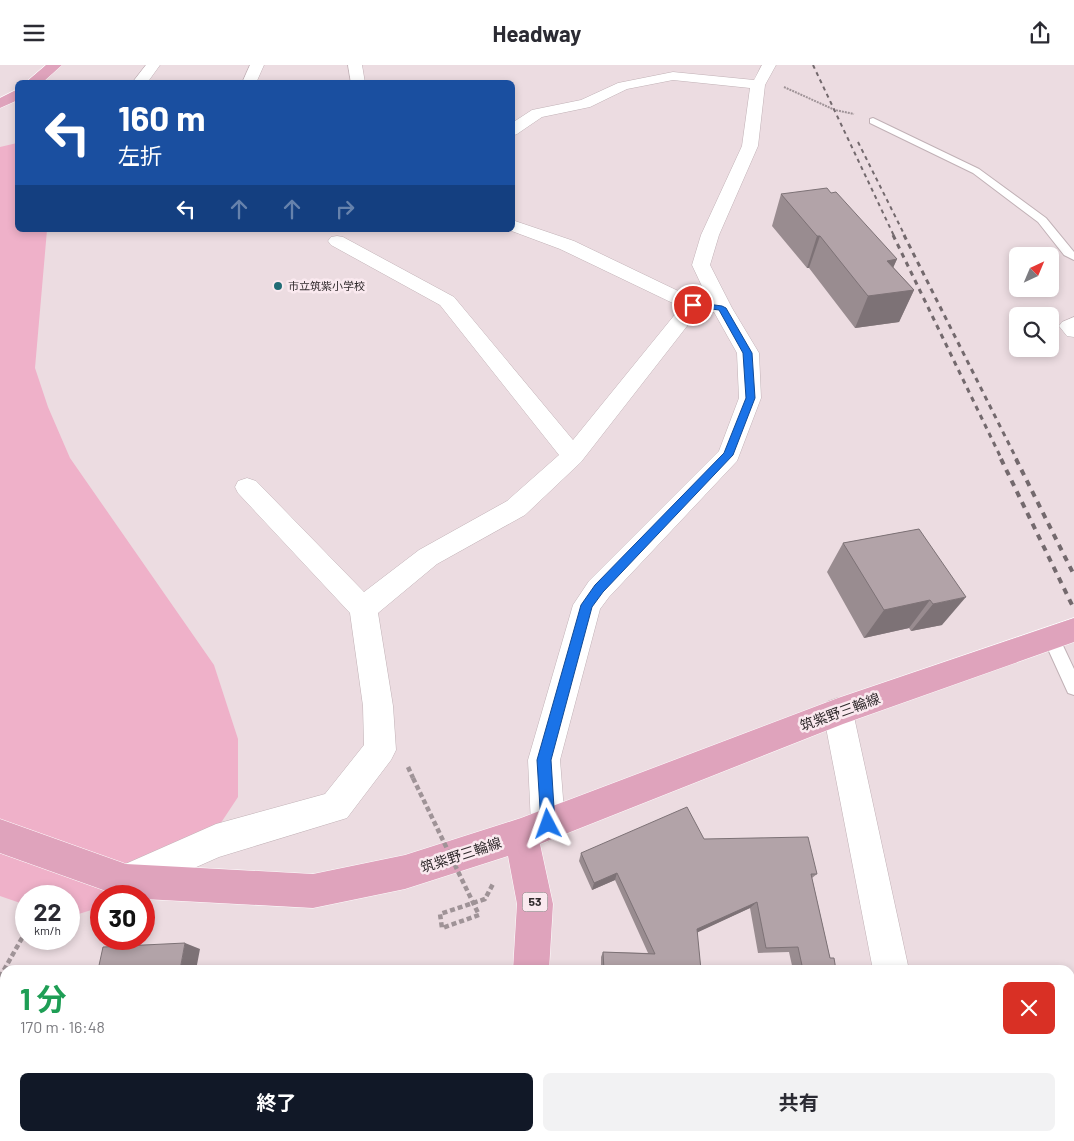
<!DOCTYPE html>
<html lang="ja">
<head>
<meta charset="utf-8">
<style>
	:root { --surface:#fff; --page:#f2f2f3; --text:#2b2b33; --muted:#7c7c81; --accent:#111827 }
	body { margin:0; font-family:Barlow,"Noto Sans JP",sans-serif; background:var(--page); color:var(--text); height:100vh; display:flex; flex-direction:column; font-size:19px; white-space:nowrap }
	* { box-sizing:border-box; margin:0 }
	p { font-size:16px; color:var(--muted) }
	.icon { flex:none; width:28px; height:28px; fill:none; stroke:currentColor; stroke-width:2; stroke-linecap:round; stroke-linejoin:round }
	.map { position:relative; flex:1; overflow:hidden }
	.side { position:absolute; left:0px; top:900px; width:1075px; height:176px; display:flex; flex-direction:column; background:var(--surface); border-radius:15px 15px 0 0; box-shadow:0 2px 8px #0003 }
	.side>* { flex:none }
	.guide { position:absolute; left:15px; top:15px; width:500px; height:152px; border-radius:8px; box-shadow:0 2px 8px #0003; background:#1a4fa0; color:#fff; overflow:hidden }
	.needle { width:32px; rotate:44deg }
	.tools { position:absolute; left:1009px; top:182px; display:grid; gap:10px }
	.tools a { display:grid; place-items:center; width:50px; height:50px; border-radius:8px; background:var(--surface); box-shadow:0 2px 8px #0003; font-size:25px }
	.speed { position:absolute; left:15px; top:820px; display:flex; gap:10px; font-size:25px; font-weight:700; text-align:center }
	.speed>* { display:grid; place-content:center; width:65px; height:65px; border-radius:50%; background:var(--surface); box-shadow:0 2px 8px #0003; line-height:1 }
	.speed small { font-size:12px; font-weight:400 }
	.speed .limit { border:8px solid #d22; background:#fff; color:#111 }
	.pin { position:absolute; display:grid; place-items:center; width:42px; height:42px; color:#fff; margin:-21px; border:2px solid #fff; border-radius:50%; box-shadow:0 1px 5px #0007 }
	.me { position:absolute; width:55px; margin:-28px; rotate:356deg; stroke-linejoin:round; filter:drop-shadow(0 0 4px #0008) }
	.turn { display:flex; align-items:center; gap:18px; height:105px; padding:0 20px; font-size:22px }
	.turn .icon { width:65px; height:65px; stroke-width:2.5 }
	.turn b { display:block; font-size:35px; line-height:42px }
	.lanes { display:flex; align-items:center; height:48px; padding:0 20px; background:#0003; justify-content:center; gap:25px; direction:ltr }
	.lanes .off { opacity:.35 }
	.round { display:grid; place-items:center; flex:none; width:52px; height:52px; border-radius:8px; background:var(--page) }
	.headline { display:flex; align-items:center; justify-content:space-between; height:85px; padding:0 20px }
	h1 { font-size:30px; font-weight:700; line-height:38px; color:#1e9e55 }
	.cta { display:flex; gap:10px; margin-top:auto; padding:10px 20px }
	.cta a { flex:1; height:58px; border-radius:8px; background:var(--accent); color:#fff; font-size:20px; font-weight:700; line-height:58px; text-align:center }
	.cta a+a { background:var(--page); color:var(--text) }
	header { display:flex; justify-content:space-between; align-items:center; height:65px; padding:0 20px; background:var(--surface); font-size:22px; font-weight:700 }
	.map>svg:first-child { display:block }
	.green { fill:#efb1c9 }
	.lines { fill:none; stroke-linecap:round; stroke-linejoin:round }
	.lane-casing { stroke:#c1b1b6; stroke-width:2 }
	.street-casing { stroke:#c1b1b6; stroke-width:1 }
	.primary-casing { stroke:#fff; stroke-width:1 }
	.path-far1 { stroke:#9f9397; stroke-width:2; stroke-dasharray:2 1; stroke-linecap:butt }
	.path { stroke:#9f9397; stroke-width:4.5; stroke-dasharray:5 3; stroke-linecap:butt }
	.lane { fill:#fff; fill-rule:evenodd }
	.street { fill:#fff; fill-rule:evenodd }
	.primary { fill:#dfa3bc; fill-rule:evenodd }
	.rail-far2 { stroke:#73696d; stroke-width:2; stroke-dasharray:4 4; stroke-linecap:butt }
	.rail-far1 { stroke:#73696d; stroke-width:3; stroke-dasharray:5 5; stroke-linecap:butt }
	.rail { stroke:#73696d; stroke-width:4; stroke-dasharray:6 6; stroke-linecap:butt }
	.path-bridge { stroke:#9f9397; stroke-width:4.5; stroke-dasharray:5 3; stroke-linecap:butt }
	.wall { fill:#998c90 }
	.shaded-wall { fill:#7d7276 }
	.building { fill:#b2a3a8; stroke:#7d7276 }
	.route { fill:#1a73e8; stroke:#114b97 }
	.poi-dot { fill:#216c75; stroke:#fae9ef; stroke-width:2 }
	.labels { text-anchor:middle; stroke-width:5; stroke-linejoin:round; paint-order:stroke }
	.far-poi-label { font-size:11px; fill:#302a2c; stroke:#fae9ef; text-anchor:start }
	.shield { fill:#fae9ef; stroke:#6d6366; stroke-width:1 }
	.shield-label { font-size:12px; font-weight:bold; fill:#302a2c }
	.street-label { font-size:14px; fill:#302a2c; stroke:#fae9ef }
</style>
</head>
<body>
<header><svg class="icon" aria-label="menu" viewBox="0 0 24 24"><path d="M4 6h16M4 12h16M4 18h16"/></svg>Headway<svg class="icon" aria-label="share" viewBox="0 0 24 24"><path d="M12 15V3M7 8l5-5 5 5M5 13v7h14v-7"/></svg></header>
<div class="map">
<svg width="1074" height="1076" viewBox="0 0 1074 1076">
	<rect width="100%" height="100%" fill="#ecdce1"/>
	<!-- green -->
	<path class="green" d="M17,78L18,165H47L35,303L48,342L70,393L214,600L238,674V732L199,791L146,829L138,831H101V842L69,852V831H26V840L0,831V82Z"/>
	<g class="lines">
		<!-- lane casing -->
		<g class="lane-casing">
			<path id="lane" d="M873,53L979,104L1046,153L1074,187V195L1064,190L1038,157L973,108L870,58V54Z
				M1051,566L1057,568L1074,604V630L1068,628L1043,573L1045,568Z"/>
		</g>
		<!-- street casing -->
		<g class="street-casing">
			<path id="street" d="M146,0H160L147,18H132Z
				M250,0H264L256,18H242Z
				M348,0H362L365,18H351Z
				M762,0H776L765,20L758,81L719,170L710,200L732,243L759,288L761,333L737,396L609,532L600,544L560,695L565,759L560,771L548,776L536,771L531,759L528,695L573,540L589,516L719,386L739,333L737,288L714,247H698L581,397L525,450L437,499L378,548L393,641L396,685L391,695L347,753L219,792L131,831H121L114,828L109,816L114,804L216,759L325,729L364,680L363,641L350,548L238,428L235,422L238,416L247,413L256,416L364,527L419,485L507,436L559,390L440,240L331,180L328,176L331,172L337,171L343,172L454,232L573,375L681,242L560,184L509,165H512V155L574,176L697,235L709,236L692,200L701,170L742,81L750,23L673,15L627,24L590,42L542,52L517,69L512,71V58L532,45L581,35L618,18L673,7L754,15Z
				M1074,252V272L1067,271L1059,261L1062,257Z
				M838,633L849,637L853,647L909,905H873L823,647L827,637Z"/>
		</g>
		<!-- primary casing -->
		<g class="primary-casing">
			<path id="primary" d="M46,0H62L42,18H25Z
				M18,24V35L0,43V33Z
				M1074,553V577L843,659L540,779L553,839L549,905H513L517,839L508,791L405,824L313,843L144,834V831H120L0,788V754L126,799L313,809L405,790L521,753L838,633Z
				M501,1071H543V1076H501Z"/>
		</g>
		<!-- path-far1 -->
		<path class="path-far1" d="M784,22L835,45L854,49"/>
		<!-- path -->
		<path class="path" d="M408,702L413,713
			M479,850L442,863L440,849L485,834L494,817
			M0,912L26,866"/>
		<!-- lane -->
		<use href="#lane" class="lane"/>
		<!-- street -->
		<use href="#street" class="street"/>
		<!-- primary -->
		<use href="#primary" class="primary"/>
		<!-- rail-far2 -->
		<path class="rail-far2" d="M813,0L894,171
			M858,77L905,171"/>
		<!-- rail-far1 -->
		<path class="rail-far1" d="M893,170L1002,395
			M904,170L1017,395"/>
		<!-- rail -->
		<path class="rail" d="M1001,394L1074,544
			M1016,394L1074,510"/>
		<!-- path-bridge -->
		<path class="path-bridge" d="M413,713L479,850"/>
	</g>
	<!-- wall -->
	<path class="wall" d="M831,128L897,194L893,202L914,225L899,257L855,263L809,203H807L772,161L781,129Z
		M919,464L942,560L911,566L909,563L864,573L827,507L843,478Z
		M704,774L817,809L812,813L830,893L836,905H793L789,887L758,888L750,843L697,867L701,905H601V892L603,887L648,888L615,815L592,825L579,796L581,788Z
		M1074,977V1027H1070V978Z"/>
	<!-- shaded-wall -->
	<path class="shaded-wall" d="M817,171H820L809,203H807Z
		M897,194L883,226L887,196Z
		M914,225L899,257L855,263L868,231Z
		M966,532L942,560L911,566L933,539Z
		M930,535L909,563L864,573L884,545Z
		M617,808L615,815L592,825L594,818Z
		M757,837L750,843L692,870L697,864Z
		M185,878L200,884L196,905H180Z"/>
	<!-- building -->
	<path class="building" d="M827,123L831,128L836,127L897,194L887,196L914,225L868,231L820,171H817L781,129Z
		M919,464L966,532L933,539L930,535L884,545L843,478Z
		M687,742L704,774L808,772L817,809H811L830,893H834L836,905H803L798,882L766,883L757,837L697,864L701,905H604L603,887L655,889L617,808L594,818L581,788Z
		M185,878L180,905H98L103,882Z"/>
	<!-- route -->
	<path class="route" d="M693,237L722,241L726,243L752,288L755,333L733,390L603,527L592,542L551,695L555,759L553,764L548,766L543,764L541,759L537,695L581,540L595,520L724,388L746,333L743,288L719,245L690,241L689,240Z"/>
	<!-- markers -->
	<circle class="poi-dot" cx="278" cy="221" r="5"/>
	<g class="labels">
		<!-- far-poi labels -->
		<g class="far-poi-label">
			<text x="288" y="225">市立筑紫小学校</text>
		</g>
		<!-- shield labels -->
		<rect class="shield" x="522.5" y="827.5" width="25" height="19" rx="4"/>
		<g class="shield-label">
			<text x="535" y="841">53</text>
		</g>
		<!-- street labels -->
		<g class="street-label">
			<text transform="translate(840 647) rotate(-20)" y="5">筑紫野三輪線</text>
			<text transform="translate(461 790) rotate(-18)" y="5">筑紫野三輪線</text>
		</g>
	</g>
</svg>
<div class="tools">
<a><svg class="needle" viewBox="-14 -14 28 28"><path d="M0-13l5 13h-10z" fill="#e53935"/><path d="M0 13l5-13h-10z" fill="#7c7c81"/></svg></a>
<a><svg class="icon" aria-label="search" viewBox="0 0 24 24"><circle cx="10" cy="10" r="6"/><path d="M15 15l6 6"/></svg></a>
</div>
<div class="speed"><div>22<small>km/h</small></div><div class="limit">30</div></div>
<div class="pin" style="left:693px;top:240px;background:#d93025"><svg class="icon" aria-label="arrive" viewBox="0 0 24 24"><path d="M6 21V4h12l-3 4 3 4H6"/></svg></div>
<svg class="me" style="left:548px;top:759px" viewBox="-20 -20 40 40"><path d="M0-17L14 15 0 8-14 15z" fill="#1a73e8" stroke="#fff" stroke-width="4"/></svg>
<div class="guide">
<div class="turn"><svg class="icon" aria-label="left" viewBox="0 0 24 24"><path d="M17 20v-9H6M10 6l-5 5 5 5"/></svg><div><b>160 m</b>左折</div></div>
<div class="lanes"><svg class="icon" aria-label="left" viewBox="0 0 24 24"><path d="M17 20v-9H6M10 6l-5 5 5 5"/></svg><svg class="icon off" aria-label="ahead" viewBox="0 0 24 24"><path d="M12 20V5M6 11l6-6 6 6"/></svg><svg class="icon off" aria-label="ahead" viewBox="0 0 24 24"><path d="M12 20V5M6 11l6-6 6 6"/></svg><svg class="icon off" aria-label="right" viewBox="0 0 24 24"><path d="M7 20v-9h11M14 6l5 5-5 5"/></svg></div>
</div>
<section class="side">
<div class="headline"><div><h1>1 分</h1><p>170 m · 16:48</p></div><a class="round" style="background:#d93025;color:#fff"><svg class="icon" aria-label="close" viewBox="0 0 24 24"><path d="M6 6l12 12M18 6L6 18"/></svg></a></div>
<div class="cta"><a>終了</a><a>共有</a></div>
</section>
</div>
</body>
</html>
